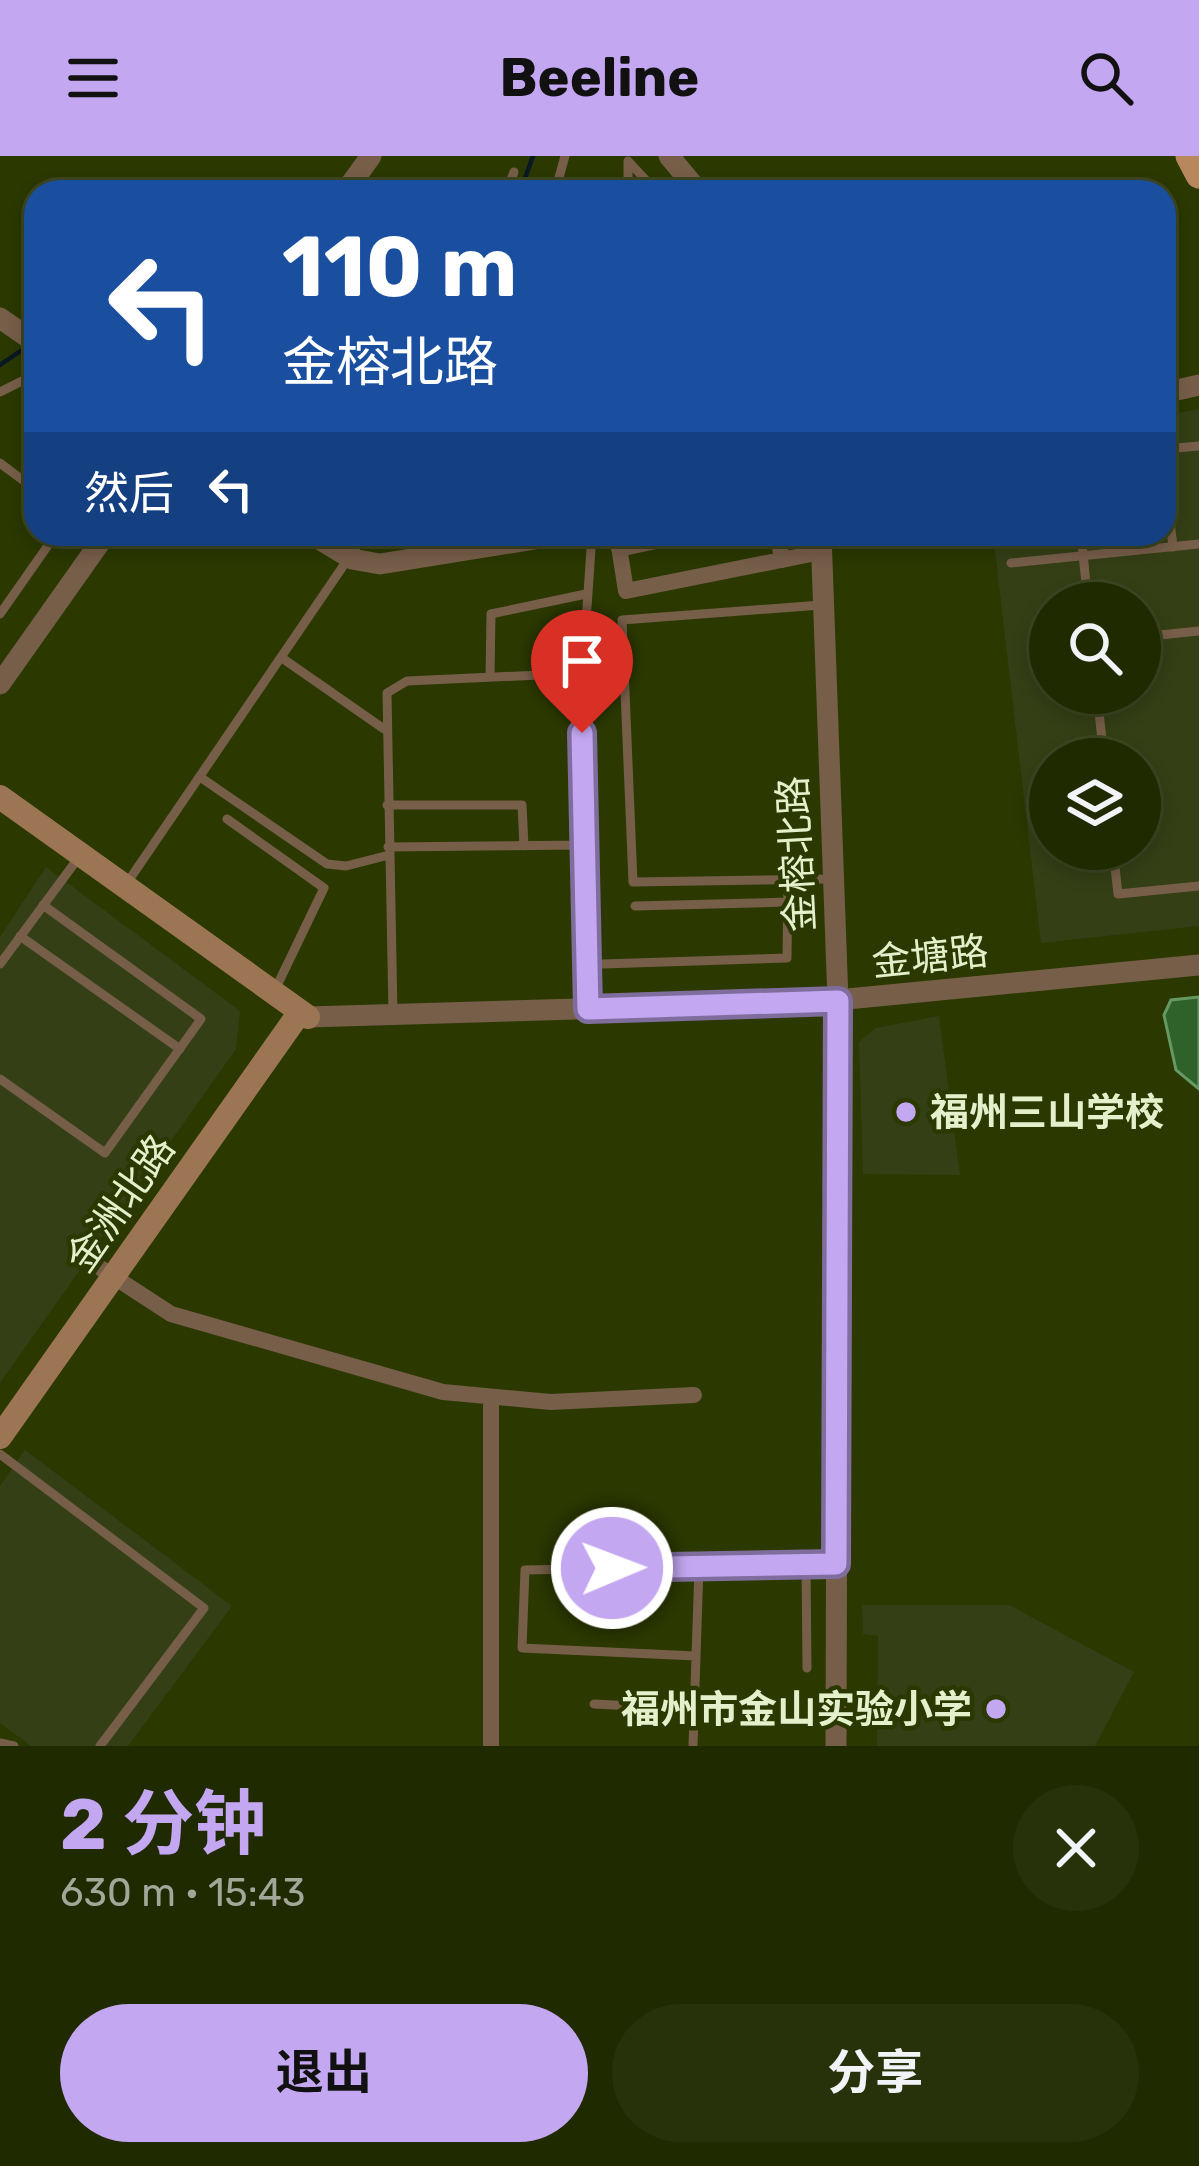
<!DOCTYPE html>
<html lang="zh">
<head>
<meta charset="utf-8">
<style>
	:root { --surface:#202a00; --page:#28320a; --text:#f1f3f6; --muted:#a2a799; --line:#3d4622; --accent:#c4a7f1 }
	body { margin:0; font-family:Rubik,"Noto Sans SC",sans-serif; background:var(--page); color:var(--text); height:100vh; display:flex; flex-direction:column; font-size:45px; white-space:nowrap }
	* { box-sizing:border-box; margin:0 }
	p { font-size:39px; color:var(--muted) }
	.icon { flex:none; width:66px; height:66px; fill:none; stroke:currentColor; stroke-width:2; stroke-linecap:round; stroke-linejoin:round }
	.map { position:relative; height:1590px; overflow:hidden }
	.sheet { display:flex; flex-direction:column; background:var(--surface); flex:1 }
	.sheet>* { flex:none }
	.top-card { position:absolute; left:24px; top:24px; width:1152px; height:366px; border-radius:36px; box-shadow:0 6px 18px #0003,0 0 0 3px var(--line); background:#1a4fa0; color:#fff; overflow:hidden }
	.buttons { position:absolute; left:1029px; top:426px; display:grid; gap:24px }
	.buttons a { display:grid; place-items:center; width:132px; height:132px; border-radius:50%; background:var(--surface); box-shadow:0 6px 18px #0003,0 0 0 3px var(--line); font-size:60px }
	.pin { position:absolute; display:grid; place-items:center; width:102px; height:102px; color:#fff; margin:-123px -51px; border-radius:50% 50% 50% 0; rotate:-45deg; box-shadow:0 0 12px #0007 }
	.pin .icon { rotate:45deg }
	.me { position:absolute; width:132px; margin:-66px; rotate:89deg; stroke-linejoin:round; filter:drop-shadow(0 0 9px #0008) }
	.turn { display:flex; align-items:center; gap:42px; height:252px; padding:0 60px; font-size:54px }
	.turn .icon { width:156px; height:156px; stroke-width:2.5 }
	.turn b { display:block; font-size:84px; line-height:102px }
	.then { display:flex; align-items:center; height:114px; padding:0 60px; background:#0003; gap:24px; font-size:45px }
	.round { display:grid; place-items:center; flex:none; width:126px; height:126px; border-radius:63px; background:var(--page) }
	.summary { display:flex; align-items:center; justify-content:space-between; height:204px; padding:0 60px }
	h1 { font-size:72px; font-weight:700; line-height:90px; color:var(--accent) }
	.primary-button { display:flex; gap:24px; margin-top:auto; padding:24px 60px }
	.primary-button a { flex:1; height:138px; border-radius:72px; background:var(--accent); color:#111; font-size:48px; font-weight:700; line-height:138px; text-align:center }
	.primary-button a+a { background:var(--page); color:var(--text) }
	header { display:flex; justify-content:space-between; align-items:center; height:156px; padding:0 60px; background:var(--accent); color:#111; font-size:54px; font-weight:700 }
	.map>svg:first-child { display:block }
	.built { fill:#343f15; fill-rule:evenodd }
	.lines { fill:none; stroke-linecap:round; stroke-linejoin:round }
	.stream { stroke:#0a1823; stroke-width:4.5 }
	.building { fill:#2f612b; stroke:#669961; stroke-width:3 }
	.service { stroke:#765e49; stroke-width:9 }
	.minor { stroke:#765e49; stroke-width:16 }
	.tertiary { stroke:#765e49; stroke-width:21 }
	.secondary { stroke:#9c7554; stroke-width:24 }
	.primary { stroke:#b9875c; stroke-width:27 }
	.route-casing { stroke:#7f6d9d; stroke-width:30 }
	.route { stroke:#c4a7f1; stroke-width:21 }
	.poi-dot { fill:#c4a7f1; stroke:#2b3800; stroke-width:4.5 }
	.labels { text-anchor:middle; stroke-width:9; stroke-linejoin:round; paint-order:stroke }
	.street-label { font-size:39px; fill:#e4f0cb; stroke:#2b3800 }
	.poi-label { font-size:39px; font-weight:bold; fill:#e4f0cb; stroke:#2b3800; text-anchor:start }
</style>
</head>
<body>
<header><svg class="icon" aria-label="menu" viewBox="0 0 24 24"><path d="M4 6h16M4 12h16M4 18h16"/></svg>Beeline<svg class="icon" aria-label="search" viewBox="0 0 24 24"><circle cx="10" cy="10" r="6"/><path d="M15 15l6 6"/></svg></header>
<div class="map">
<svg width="1199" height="1590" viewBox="0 0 1199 1590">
	<rect width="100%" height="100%" fill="#2b3800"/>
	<!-- built -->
	<path class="built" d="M1199,253V770L1041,787L993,378H1164V260ZM1050,447H1140V537H1050ZM1050,603H1140V693H1050Z
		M46,711L240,855L236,893L0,1227V781Z
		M939,860L960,1019L863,1018L859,886L875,872Z
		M25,1294L232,1450L128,1590H31L0,1567V1330Z
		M862,1449H1009L1134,1516L1095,1590H877L878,1480L863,1478Z"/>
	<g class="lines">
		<!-- stream -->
		<path class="stream" d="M520,36L533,0
			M0,209L28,190"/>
	</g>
	<!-- building -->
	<path class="building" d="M1199,841V933L1176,914L1164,859L1171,844Z"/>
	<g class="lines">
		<!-- service -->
		<path class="service" d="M628,5L657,36
			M506,36L514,16
			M555,36L565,0
			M628,36V5
			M0,236L26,223L36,230
			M1164,293L1199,290
			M0,307L36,334
			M1170,365L1173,391
			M1081,378L1088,447
			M1011,407L1199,388
			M821,449L622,464L633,726L833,723
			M0,458L56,378
			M1140,481L1199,475
			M282,502L384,573
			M490,521L491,458L586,438
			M1097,537L1104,603
			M200,621L327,708L346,710L389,699
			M387,649H522L524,690
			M227,663L324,732L274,836
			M388,691L584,689
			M1113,693L1118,738L1199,730
			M127,727L365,378
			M635,750L788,746
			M20,780L180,893
			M0,808L79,701
			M603,808L787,802L788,724
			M588,852L581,540L592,378
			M393,858L387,537L407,525L583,517
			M0,923L105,997L201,863L43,749
			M0,1298L204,1452L100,1590
			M806,1409L807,1512
			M696,1500L522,1492L525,1414L836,1408
			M594,1548L694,1553
			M0,1587L14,1590
			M693,1590L699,1411"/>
		<!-- minor -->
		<path class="minor" d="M617,378L626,435L821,396
			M778,378L782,404
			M619,393L688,378
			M102,1113L171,1158L443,1236L551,1246L694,1239
			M491,1590V1244"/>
		<!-- tertiary -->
		<path class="tertiary" d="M669,0L699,36
			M345,36L371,0
			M0,162L36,187
			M1164,237L1199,229
			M311,378L352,403L380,408L565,378
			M821,378L838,845L836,1590
			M0,528L106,378
			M308,861L816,846L1199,809"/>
		<!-- secondary -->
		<path class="secondary" d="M0,641L308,861
			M0,1281L300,856"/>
		<!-- primary -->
		<path class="primary" d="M1189,0L1199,19"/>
	</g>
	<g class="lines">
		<!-- route casing -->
		<g class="route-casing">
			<path id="route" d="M582,577L588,853L838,845L836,1408L612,1412"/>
		</g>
		<!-- route -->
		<use href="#route" class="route"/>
	</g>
	<!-- markers -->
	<g class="poi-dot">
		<circle cx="906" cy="956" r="12"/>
		<circle cx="996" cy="1553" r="12"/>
	</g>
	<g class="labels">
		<!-- street labels -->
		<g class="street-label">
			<text transform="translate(796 698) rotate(-93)" y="14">金榕北路</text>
			<text transform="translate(930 800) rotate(-6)" y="14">金塘路</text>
			<text transform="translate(120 1047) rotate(-55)" y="14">金洲北路</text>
		</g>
		<!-- poi labels -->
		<g class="poi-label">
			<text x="930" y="970">福州三山学校</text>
			<text x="972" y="1567" text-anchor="end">福州市金山实验小学</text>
		</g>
	</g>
</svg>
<div class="buttons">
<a><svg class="icon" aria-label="search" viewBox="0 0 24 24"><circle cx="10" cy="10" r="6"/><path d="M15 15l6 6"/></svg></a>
<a><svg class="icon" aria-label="layers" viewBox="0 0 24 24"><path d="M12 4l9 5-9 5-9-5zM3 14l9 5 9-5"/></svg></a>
</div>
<div class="pin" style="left:582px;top:577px;background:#d93025"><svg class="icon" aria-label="arrive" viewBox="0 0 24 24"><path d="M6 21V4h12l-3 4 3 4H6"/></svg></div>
<svg class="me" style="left:612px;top:1412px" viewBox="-20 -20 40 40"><circle r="17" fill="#c4a7f1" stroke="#fff" stroke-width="3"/><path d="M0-11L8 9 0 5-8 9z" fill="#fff"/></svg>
<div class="top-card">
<div class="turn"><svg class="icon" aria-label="left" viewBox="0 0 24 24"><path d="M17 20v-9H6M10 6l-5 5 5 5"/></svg><div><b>110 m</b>金榕北路</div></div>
<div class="then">然后<svg class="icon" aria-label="left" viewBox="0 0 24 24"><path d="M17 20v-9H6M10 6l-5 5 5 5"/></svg></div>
</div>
</div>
<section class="sheet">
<div class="summary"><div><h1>2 分钟</h1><p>630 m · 15:43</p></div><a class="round"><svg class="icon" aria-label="close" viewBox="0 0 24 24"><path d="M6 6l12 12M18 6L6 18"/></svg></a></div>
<div class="primary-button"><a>退出</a><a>分享</a></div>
</section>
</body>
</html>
